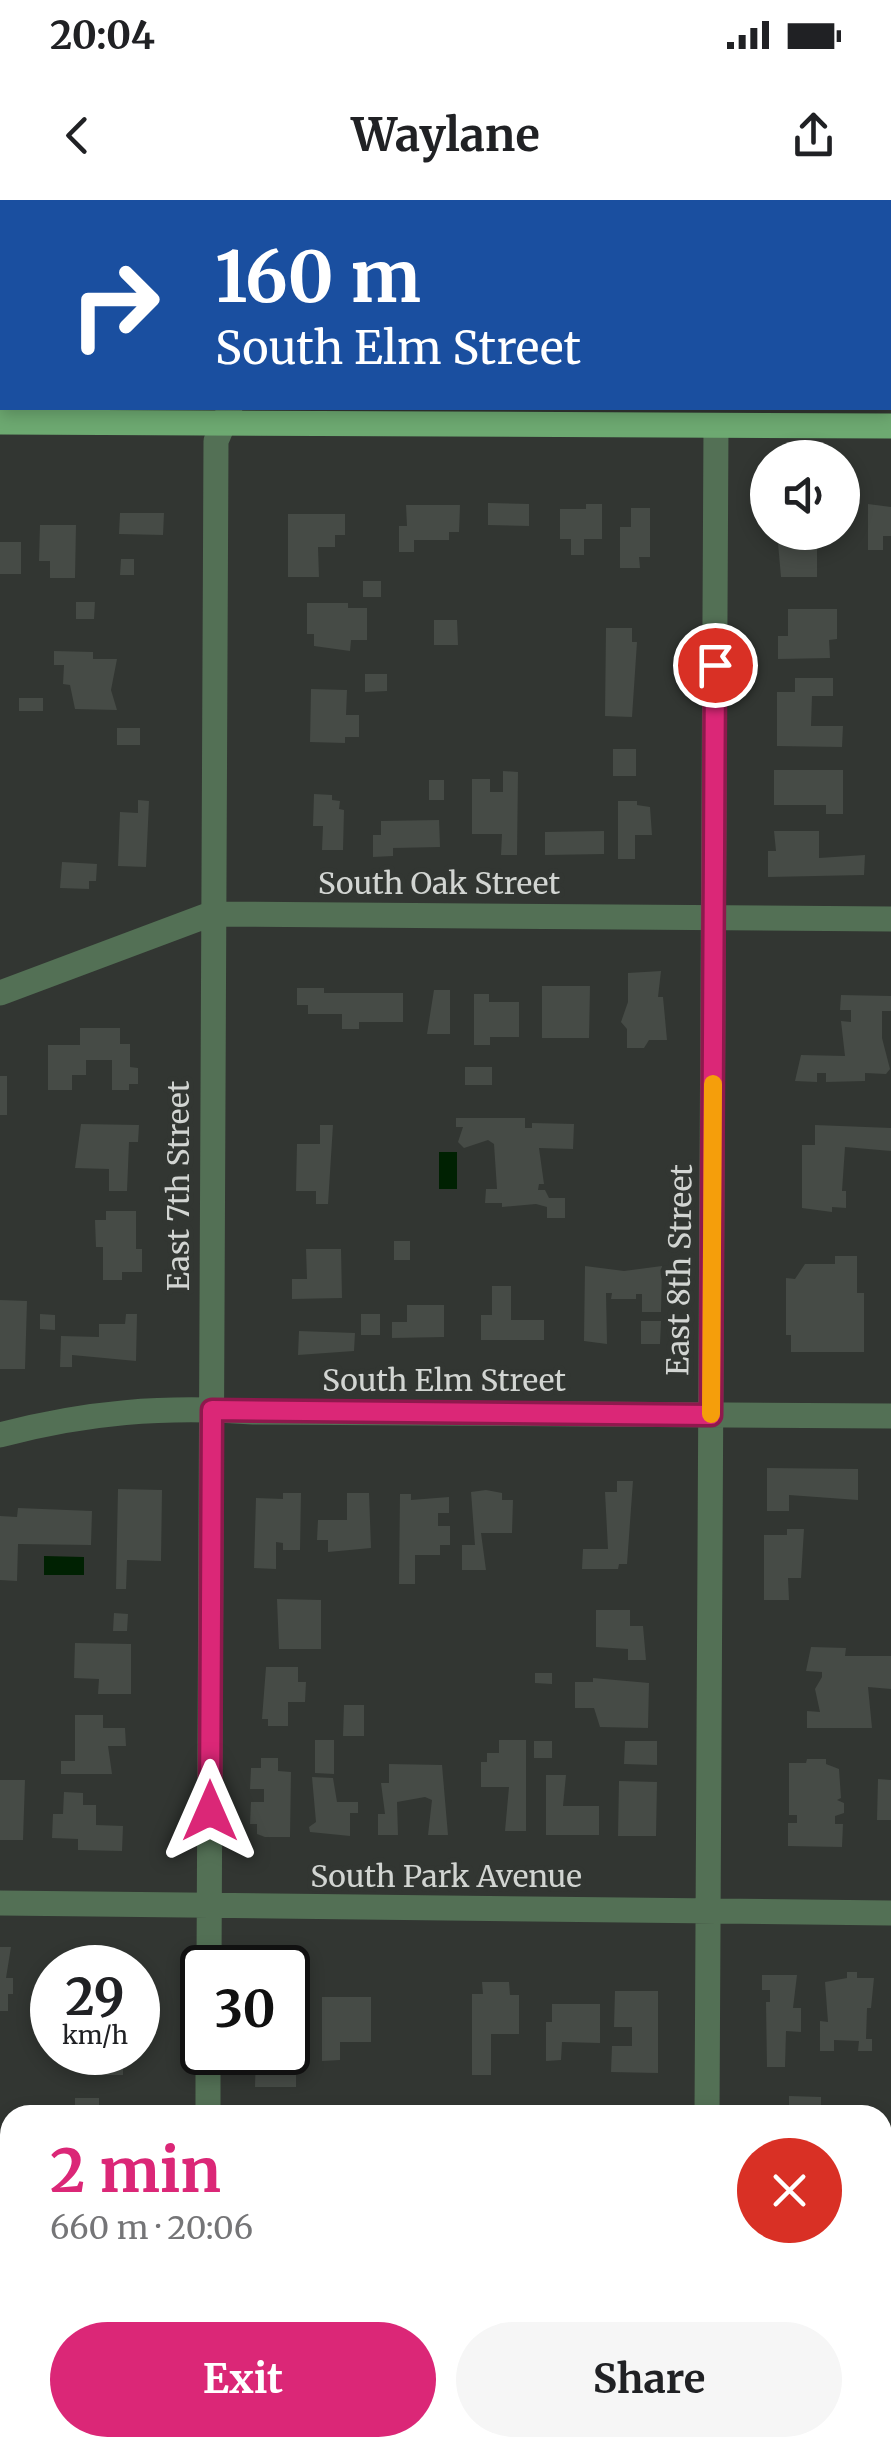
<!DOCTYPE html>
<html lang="en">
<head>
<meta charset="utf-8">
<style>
	:root { --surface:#fff; --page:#f6f6f6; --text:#202124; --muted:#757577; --accent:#db2777 }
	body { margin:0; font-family:Merriweather,serif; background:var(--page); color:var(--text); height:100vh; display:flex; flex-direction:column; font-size:38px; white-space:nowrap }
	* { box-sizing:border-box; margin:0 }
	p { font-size:32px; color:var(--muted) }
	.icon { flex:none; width:55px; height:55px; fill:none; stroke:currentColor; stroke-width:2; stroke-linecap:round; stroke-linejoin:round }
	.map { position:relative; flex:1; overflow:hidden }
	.details { position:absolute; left:0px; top:1905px; width:892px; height:352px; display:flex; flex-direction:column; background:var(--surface); border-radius:30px 30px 0 0; box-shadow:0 5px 15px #0003 }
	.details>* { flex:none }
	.top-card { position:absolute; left:0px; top:0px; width:892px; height:210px; box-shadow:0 5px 15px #0003; background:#1a4fa0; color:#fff; overflow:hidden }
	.fabs { position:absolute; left:750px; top:240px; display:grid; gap:20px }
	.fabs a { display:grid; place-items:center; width:110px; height:110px; border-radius:50%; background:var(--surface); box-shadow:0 5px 15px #0003; font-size:50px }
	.speed { position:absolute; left:30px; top:1745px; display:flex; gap:20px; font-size:50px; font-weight:700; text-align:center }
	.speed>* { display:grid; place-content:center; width:130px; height:130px; border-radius:50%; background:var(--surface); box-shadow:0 5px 15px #0003; line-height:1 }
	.speed small { font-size:25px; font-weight:400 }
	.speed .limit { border:5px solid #111; border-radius:15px; background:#fff; color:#111 }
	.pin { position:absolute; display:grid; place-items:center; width:85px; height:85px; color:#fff; margin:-42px; border:5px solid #fff; border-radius:50%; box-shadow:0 2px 10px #0007 }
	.me { position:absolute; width:110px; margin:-55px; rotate:0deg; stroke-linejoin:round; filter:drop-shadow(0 0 8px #0008) }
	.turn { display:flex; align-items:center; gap:35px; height:210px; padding:0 50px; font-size:45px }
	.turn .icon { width:130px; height:130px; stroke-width:2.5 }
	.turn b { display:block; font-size:70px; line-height:85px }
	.round { display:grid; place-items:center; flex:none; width:105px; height:105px; border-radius:52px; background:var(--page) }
	.head { display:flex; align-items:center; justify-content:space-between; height:170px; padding:0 50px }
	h1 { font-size:60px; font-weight:700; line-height:75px; color:var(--accent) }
	.button { display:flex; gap:20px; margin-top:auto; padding:20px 50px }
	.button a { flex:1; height:115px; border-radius:60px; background:var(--accent); color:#fff; font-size:40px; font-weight:700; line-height:115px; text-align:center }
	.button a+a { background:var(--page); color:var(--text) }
	.status { display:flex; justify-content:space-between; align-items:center; height:70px; padding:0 50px; background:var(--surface); direction:ltr }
	.status svg { height:28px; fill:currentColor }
	header { display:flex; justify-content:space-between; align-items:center; height:130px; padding:0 50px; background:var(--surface); font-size:45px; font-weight:700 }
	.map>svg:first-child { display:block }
	.water { fill:#002102 }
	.building { fill:#464b46 }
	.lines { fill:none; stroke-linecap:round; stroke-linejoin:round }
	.minor { stroke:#537055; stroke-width:25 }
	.major { stroke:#6da971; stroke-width:25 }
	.route-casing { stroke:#8e194d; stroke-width:25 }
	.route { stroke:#db2777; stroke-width:18 }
	.slow { stroke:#f59e0b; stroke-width:18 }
	.labels { text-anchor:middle; stroke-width:10; stroke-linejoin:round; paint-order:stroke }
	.street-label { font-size:30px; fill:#d2d5d2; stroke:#323632 }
</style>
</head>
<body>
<div class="status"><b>20:04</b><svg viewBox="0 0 49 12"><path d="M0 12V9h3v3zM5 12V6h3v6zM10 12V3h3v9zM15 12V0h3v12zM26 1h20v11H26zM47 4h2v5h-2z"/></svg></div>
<header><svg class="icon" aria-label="back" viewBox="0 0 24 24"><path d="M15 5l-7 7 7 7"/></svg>Waylane<svg class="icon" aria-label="share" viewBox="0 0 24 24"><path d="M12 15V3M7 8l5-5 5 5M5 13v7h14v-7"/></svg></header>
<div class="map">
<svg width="891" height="2256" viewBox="0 0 891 2256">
	<rect width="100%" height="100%" fill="#323632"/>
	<!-- water -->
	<path class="water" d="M439,952H457V989H439Z
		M44,1356L84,1357V1375H44Z"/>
	<!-- building -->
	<path class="building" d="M488,303L529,304V326L488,325Z
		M586,304H602V339H584V355H571V339H560V309H586Z
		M868,304L891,307V336H883V350H868Z
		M406,305H460L459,332H449V340H414V352H399V326H407Z
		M631,308H650V357H639L640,368H620V327H631Z
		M120,313H164L163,335L119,334Z
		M288,314H345V335H335V347H318L319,377H288Z
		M40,325H76L75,378H50V361H39Z
		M777,332H817V377H781Z
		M0,342H21V374H0Z
		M121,359H134V375H120Z
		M363,381H381V397H363Z
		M76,402H95L94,419H76Z
		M307,403H348V408H367V440H351L350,451L314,446V434H307Z
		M788,409H837V439L829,440L830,458L778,459V436H788Z
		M434,420H457L458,445H434Z
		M606,428H632V442H637L632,517L605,516Z
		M54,451L93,452V459H117L111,490L117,510L75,509L70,485L63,484L64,465H54Z
		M365,474H387V491L365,492Z
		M795,478H833V496H812L811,526H843L842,547L777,546V492H795Z
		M311,489L347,490L346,515H359V537H345V543L310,542Z
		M19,498H43V511H19Z
		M117,528H140V545H117Z
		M613,549H636V576H613Z
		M774,570H843V614H826V605H774Z
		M503,571L518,572L517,655H501L502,634H472V579H490V592H503Z
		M429,580H444V600H429Z
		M314,594L332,595V600L340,601L339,609L344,610L343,650H322L323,626H313Z
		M138,600L149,601L146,667L118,666L120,612L138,613Z
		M618,601H637V605L650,607L652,635H635V659H618Z
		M439,620L440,647L393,648V656L373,657V635H381V621Z
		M604,631V654L545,655V632Z
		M774,631H819V658L865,655L864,675L768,677V651H776Z
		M62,662L97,664L96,681H89V689L60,688Z
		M661,771L658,797H663L667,840H649L644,848H627V829L621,822L628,802V773Z
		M542,786H590L589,838H542Z
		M297,788H324V793H403V822H359V829H342V814H308V805H297Z
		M434,790H450V834H427Z
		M474,794H489V802H519V837H490V845H474Z
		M841,795L891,796V811H882V838L890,869L886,874L865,873V881L826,882V873H817V882L795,881L801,855L845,856L841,821L851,822V810H840Z
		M80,828H120V844H130V867L138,868V884H129V890H112V860H86V875H72V890H48V845H80Z
		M465,867H492V885H465Z
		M0,876H7V915H0Z
		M456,918H525V928H532V923L574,924L573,949L539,948L544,984H539L538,990H545L549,998H565V1018H547V1007L536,1004L502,1007V1003H485L486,989H497L494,944L488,940L464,948L458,942L463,927H456Z
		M81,924L139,925L138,942H129L127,991H109V969L75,968Z
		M320,925H333L328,1004H316V991H296L297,944H320Z
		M815,925L891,928V951L845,947L842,991H846V1008L832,1007V1012L802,1008V945H815Z
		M106,1011H136V1049H142V1072H122V1080H103V1047H96L95,1020H106Z
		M394,1041H410V1060H394Z
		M306,1049H341L342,1098L292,1099V1079H307Z
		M835,1056H857V1093H864V1152H791V1135H786V1078L795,1079L805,1064H835Z
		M585,1066L624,1071L662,1066L661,1112H642V1094H636V1099H611L612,1093H606L607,1144L584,1141Z
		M492,1086H511V1120H544V1140H481V1115H492Z
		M0,1100L27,1101L25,1169H0Z
		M407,1105H444V1137L392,1138V1122H407Z
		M40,1114L55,1115V1130L40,1129Z
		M126,1114H137L136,1161L72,1155V1167H60L61,1136L99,1137V1124H125Z
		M361,1114H380V1135H361Z
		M641,1121H661L660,1144H641Z
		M299,1131L355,1133L354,1151L298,1155Z
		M767,1268L858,1269V1300L789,1295V1311H767Z
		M617,1281H633L627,1364H619L618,1369H582L583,1349H608L605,1292H617Z
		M118,1289L162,1290L161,1361L127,1360L126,1389H116Z
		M486,1290L502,1293V1300H513L512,1333H481L486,1370H462V1345H475L471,1292Z
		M283,1293H301L300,1350H283V1343L276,1342V1369L254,1368L256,1298L283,1299Z
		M347,1293H369L371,1348L328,1352V1340H317L318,1320H347Z
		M400,1294H411V1300L449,1297V1313H438V1326H450V1345H440V1355H415V1384H399Z
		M18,1308L92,1311L91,1345L18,1344L17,1381L0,1380V1316L17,1317Z
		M787,1329H804L801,1378H788L789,1400H764V1335H787Z
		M277,1399L321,1400V1449H279Z
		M596,1410H630V1426H643L646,1460H628V1449L596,1447Z
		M114,1413L128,1414L127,1431H113Z
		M75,1443L131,1444V1494H98L99,1479L74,1478Z
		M811,1447L846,1448L845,1456H891V1489L868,1487L872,1528H807V1511L820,1512L815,1489L822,1477V1472L806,1471Z
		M266,1467H298V1482H306L305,1502H288V1526H268V1519H262Z
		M535,1473H552V1484L535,1483Z
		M593,1478L649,1483L648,1528L600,1527L594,1508H575V1482H593Z
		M344,1505H364V1536H343Z
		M75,1515H103V1528H125L126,1546H108L112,1574H61V1561H75Z
		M315,1540H334V1574L315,1573Z
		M499,1540H526V1631H505L509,1587H481V1562H487V1553H499Z
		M534,1541H552V1558H534Z
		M625,1541H657V1565L624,1564Z
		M261,1558H278V1571L291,1572L290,1637H265L257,1634V1624H250L251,1602H264V1589H250L251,1568H261Z
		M807,1559H826V1564L839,1569L841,1598L837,1600L844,1603V1613L835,1616V1624H843L842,1647L788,1646V1623H797V1615H789V1563H806Z
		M389,1564L442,1565L448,1635H428L432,1600L425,1597L397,1602L398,1635H378V1614H385L381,1583H389Z
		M546,1575H566L563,1606H599V1635H546Z
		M312,1577L333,1578L337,1602H358V1613H350V1636L310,1632L309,1627L316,1622Z
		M878,1579L891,1580V1620H877Z
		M0,1580H25L23,1640H0Z
		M619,1581L657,1582L656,1636H618Z
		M64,1592L83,1593V1605H96V1625L123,1626L122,1651L78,1650V1639L52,1638L53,1614H63Z
		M0,1747H11L6,1778H13V1794H8V1811H0Z
		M74,1751L109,1752L108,1768H67V1762H74Z
		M847,1772H857V1778H874L871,1808H867L866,1839H872V1851H858L859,1841L834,1840V1851H820V1821L828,1822L825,1782L847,1778Z
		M762,1775H797L793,1808H801V1832L786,1831L785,1867H767L766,1802H770V1790H762Z
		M482,1782H509L510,1795H519V1834H491V1875H472V1794H483Z
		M615,1791H658V1873L611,1872L612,1846H632V1827H614Z
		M322,1797H371V1842H340V1860L322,1861Z
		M552,1804H600V1843L562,1842L561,1860L546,1861V1822H552Z
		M288,1817H296V1887H255L256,1852H288Z
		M91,1852H123V1875H91Z
		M789,1896L821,1897V1909H830V1915H789Z
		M75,1898H99V1906L124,1907L123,1915L75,1913Z"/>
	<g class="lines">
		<!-- minor -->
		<path class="minor" d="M234,2V0
			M564,2V0
			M881,2V0
			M0,793L211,714L891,719
			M0,1235C86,1212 164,1206 253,1212L891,1216
			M0,1703L891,1713
			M209,1768L216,241L230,208
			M208,1915V1852
			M707,1915L716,227
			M0,2203H10
			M882,2210H891
			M206,2256V2248
			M705,2256V2248"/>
		<!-- major -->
		<path class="major" d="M0,222L891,226"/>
	</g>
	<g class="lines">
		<!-- route casing -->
		<g class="route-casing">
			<path id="route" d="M210,1611L212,1210L711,1215L715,465"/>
		</g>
		<!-- route -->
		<use href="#route" class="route"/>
		<!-- slow -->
		<path class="slow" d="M711,1214L713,884"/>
	</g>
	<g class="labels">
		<!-- street labels -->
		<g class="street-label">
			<text x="439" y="694">South Oak Street</text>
			<text transform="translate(179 986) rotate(-90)" y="10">East 7th Street</text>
			<text transform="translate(680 1070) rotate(-89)" y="10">East 8th Street</text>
			<text x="444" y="1191">South Elm Street</text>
			<text x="446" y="1687">South Park Avenue</text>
		</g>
	</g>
</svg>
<div class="fabs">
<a><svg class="icon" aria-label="sound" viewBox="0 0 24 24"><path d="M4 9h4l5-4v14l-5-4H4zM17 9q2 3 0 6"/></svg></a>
</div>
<div class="speed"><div>29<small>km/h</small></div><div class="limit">30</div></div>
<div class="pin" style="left:715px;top:465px;background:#d93025"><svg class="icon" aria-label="arrive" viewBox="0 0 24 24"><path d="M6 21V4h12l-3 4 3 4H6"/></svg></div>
<svg class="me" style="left:210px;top:1611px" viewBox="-20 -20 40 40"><path d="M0-17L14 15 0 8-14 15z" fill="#db2777" stroke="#fff" stroke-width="4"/></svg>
<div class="top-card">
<div class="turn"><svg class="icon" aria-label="right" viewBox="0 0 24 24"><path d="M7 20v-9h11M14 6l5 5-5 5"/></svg><div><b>160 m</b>South Elm Street</div></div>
</div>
<section class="details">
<div class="head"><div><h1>2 min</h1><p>660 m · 20:06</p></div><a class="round" style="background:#d93025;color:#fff"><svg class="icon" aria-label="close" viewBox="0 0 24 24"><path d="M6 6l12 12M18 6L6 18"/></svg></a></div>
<div class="button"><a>Exit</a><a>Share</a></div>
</section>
</div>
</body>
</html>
